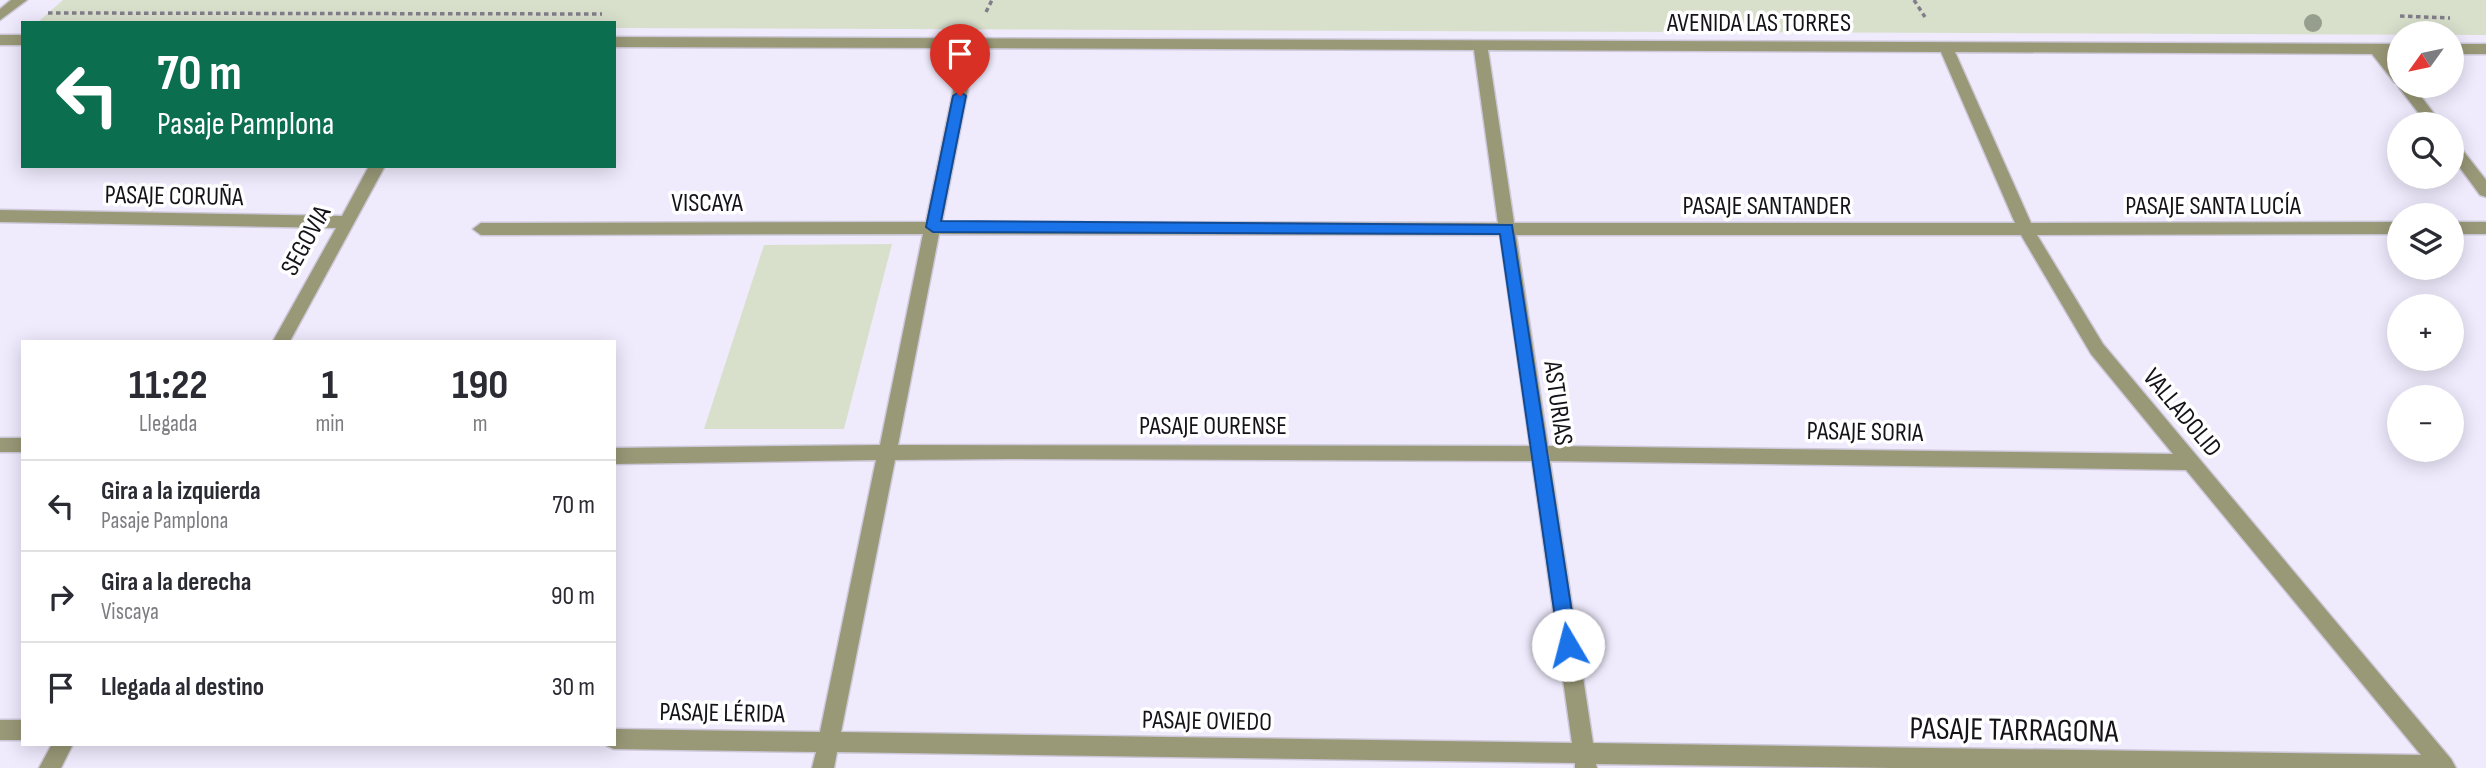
<!DOCTYPE html>
<html lang="es">
<head>
<meta charset="utf-8">
<style>
	:root { --surface:#fff; --page:#f7f7f7; --text:#2b2b33; --muted:#7c7c81; --line:#e1e1e2 }
	body { margin:0; font-family:"Sofia Sans Condensed",sans-serif; background:var(--page); color:var(--text); height:100vh; display:flex; flex-direction:column; font-size:26px; white-space:nowrap }
	* { box-sizing:border-box; margin:0 }
	p { font-size:23px; color:var(--muted) }
	.icon { flex:none; width:38px; height:38px; fill:none; stroke:currentColor; stroke-width:2; stroke-linecap:round; stroke-linejoin:round }
	.map { position:relative; flex:1; overflow:hidden }
	.details { position:absolute; left:21px; top:340px; width:595px; height:406px; display:flex; flex-direction:column; background:var(--surface); border-radius:0px; box-shadow:0 4px 18px #0003 }
	.details>* { flex:none }
	.banner { position:absolute; left:21px; top:21px; width:595px; height:147px; border-radius:0px; box-shadow:0 4px 18px #0003; background:#0b6e4f; color:#fff; overflow:hidden }
	.needle { width:46px; rotate:237deg }
	.buttons { position:absolute; left:2387px; top:21px; display:grid; gap:14px }
	.buttons a { display:grid; place-items:center; width:77px; height:77px; border-radius:50%; background:var(--surface); box-shadow:0 4px 18px #0003; font-size:35px }
	.pin { position:absolute; display:grid; place-items:center; width:60px; height:60px; color:#fff; margin:-72px -30px; border-radius:50% 50% 50% 0; rotate:-45deg; box-shadow:0 0 7px #0007 }
	.pin .icon { rotate:45deg }
	.me { position:absolute; width:77px; margin:-38px; rotate:352deg; stroke-linejoin:round; filter:drop-shadow(0 0 5px #0008) }
	.turn { display:flex; align-items:center; gap:24px; height:147px; padding:0 21px; font-size:32px }
	.turn .icon { width:91px; height:91px; stroke-width:2.5 }
	.turn b { display:block; font-size:49px; line-height:60px }
	.eta { display:flex; justify-content:space-evenly; align-items:center; height:119px; text-align:center }
	.eta b { font-size:42px; font-weight:700; line-height:49px }
	ul { padding:0; list-style:none }
	li { display:flex; align-items:center; gap:21px; height:91px; padding:0 21px; border-top:2px solid var(--line) }
	li div { flex:1 }
	li b { display:block; font-size:26px }
	li em { font-style:normal }
	.map>svg:first-child { display:block }
	.green { fill:#d8e0cc }
	.lines { fill:none; stroke-linecap:round; stroke-linejoin:round }
	.minor-casing { stroke:#ccc8d9; stroke-width:3 }
	.path { stroke:#817e8a; stroke-width:3.5; stroke-dasharray:4.5 3.5; stroke-linecap:butt }
	.minor { fill:#999877; fill-rule:evenodd }
	.tree { fill:#969e8d }
	.route { fill:#1a73e8; stroke:#114b97; stroke-width:2 }
	.labels { text-anchor:middle; stroke-width:7; stroke-linejoin:round; paint-order:stroke }
	.street-label { font-size:26px; fill:#151319; stroke:#fff }
	.near-street-label { font-size:32px; fill:#151319; stroke:#fff }
</style>
</head>
<body>
<div class="map">
<svg width="2486" height="768" viewBox="0 0 2486 768">
	<rect width="100%" height="100%" fill="#efebfd"/>
	<!-- green -->
	<path class="green" d="M63,0H2486V35L614,28V23H37Z
		M892,244L844,429H704L764,245Z"/>
	<g class="lines">
		<!-- minor casing -->
		<g class="minor-casing">
			<path id="minor" d="M11,0H27L0,20V9Z
				M0,35H23V45H0Z
				M614,37L2399,44V54H2387L2399,69V86H2413L2442,124H2427L2400,89L2398,86L2399,84L2394,82L2372,54L1955,52L2031,223L2399,222V234L2037,235L2103,344L2451,759L2456,768H1894L1596,764L1597,768H1575V763L837,752L834,768H812L816,752L614,749L607,746L606,744H614V729L820,732L876,460L614,464V448L880,445L923,234L481,235L473,229L481,223L926,222L962,48L614,47ZM976,48L1474,50L1498,223L942,222ZM1488,50L1941,52L2015,223H1514ZM939,234L1500,235L1530,446L898,445ZM1516,235H2021L2091,354L2173,454L1548,446ZM1008,459L1532,461L1572,743L841,732L895,460ZM1550,461L2186,470L2421,755L1593,743Z
				M2452,44H2486V54H2452Z
				M2452,142L2457,143L2486,180V197L2480,195L2452,157Z
				M369,166H385L290,341H273L336,228L0,222V210L342,216Z
				M2452,222H2486V234H2452Z
				M0,438H23V452H0Z
				M0,720H23V740H0Z
				M52,744H73L61,768H39Z"/>
		</g>
		<!-- path -->
		<path class="path" d="M1914,0L1925,17
			M986,12L992,0
			M48,13L602,14
			M2400,16L2450,18"/>
		<!-- minor -->
		<use href="#minor" class="minor"/>
	</g>
	<!-- trees -->
	<circle class="tree" cx="2313" cy="23" r="9"/>
	<!-- route -->
	<path class="route" d="M960,91L966,96L941,221L1512,225L1577,645L1574,651L1568,653L1561,651L1559,645L1500,234L933,232L926,227L953,96Z"/>
	<g class="labels">
		<!-- street labels -->
		<g class="street-label">
			<text x="1759" y="31">AVENIDA LAS TORRES</text>
			<text transform="translate(174 195) rotate(1)" y="9">PASAJE CORUÑA</text>
			<text x="707" y="211">VISCAYA</text>
			<text x="1767" y="214">PASAJE SANTANDER</text>
			<text x="2213" y="214">PASAJE SANTA LUCÍA</text>
			<text transform="translate(305 240) rotate(-61)" y="9">SEGOVIA</text>
			<text transform="translate(1559 403) rotate(82)" y="9">ASTURIAS</text>
			<text transform="translate(2183 412) rotate(50)" y="9">VALLADOLID</text>
			<text x="1213" y="434">PASAJE OURENSE</text>
			<text transform="translate(1865 431) rotate(1)" y="9">PASAJE SORIA</text>
			<text transform="translate(722 712) rotate(1)" y="9">PASAJE LÉRIDA</text>
			<text transform="translate(1207 720) rotate(1)" y="9">PASAJE OVIEDO</text>
		</g>
		<!-- near-street labels -->
		<g class="near-street-label">
			<text transform="translate(2014 729) rotate(1)" y="11">PASAJE TARRAGONA</text>
		</g>
	</g>
</svg>
<div class="buttons">
<a><svg class="needle" viewBox="-14 -14 28 28"><path d="M0-13l5 13h-10z" fill="#e53935"/><path d="M0 13l5-13h-10z" fill="#7c7c81"/></svg></a>
<a><svg class="icon" aria-label="search" viewBox="0 0 24 24"><circle cx="10" cy="10" r="6"/><path d="M15 15l6 6"/></svg></a>
<a><svg class="icon" aria-label="layers" viewBox="0 0 24 24"><path d="M12 4l9 5-9 5-9-5zM3 14l9 5 9-5"/></svg></a>
<a>+</a>
<a>−</a>
</div>
<div class="pin" style="left:960px;top:96px;background:#d93025"><svg class="icon" aria-label="arrive" viewBox="0 0 24 24"><path d="M6 21V4h12l-3 4 3 4H6"/></svg></div>
<svg class="me" style="left:1568px;top:645px" viewBox="-20 -20 40 40"><circle r="19" fill="#fff"/><path d="M0-13L10 11 0 6-10 11z" fill="#1a73e8"/></svg>
<div class="banner">
<div class="turn"><svg class="icon" aria-label="left" viewBox="0 0 24 24"><path d="M17 20v-9H6M10 6l-5 5 5 5"/></svg><div><b>70 m</b>Pasaje Pamplona</div></div>
</div>
<section class="details">
<div class="eta">
<div><b>11:22</b><p>Llegada</p></div>
<div><b>1</b><p>min</p></div>
<div><b>190</b><p>m</p></div>
</div>
<ul>
<li><svg class="icon" aria-label="left" viewBox="0 0 24 24"><path d="M17 20v-9H6M10 6l-5 5 5 5"/></svg><div><b>Gira a la izquierda</b><p>Pasaje Pamplona</p></div><em>70 m</em></li>
<li><svg class="icon" aria-label="right" viewBox="0 0 24 24"><path d="M7 20v-9h11M14 6l5 5-5 5"/></svg><div><b>Gira a la derecha</b><p>Viscaya</p></div><em>90 m</em></li>
<li><svg class="icon" aria-label="arrive" viewBox="0 0 24 24"><path d="M6 21V4h12l-3 4 3 4H6"/></svg><div><b>Llegada al destino</b></div><em>30 m</em></li>
</ul>
</section>
</div>
</body>
</html>
